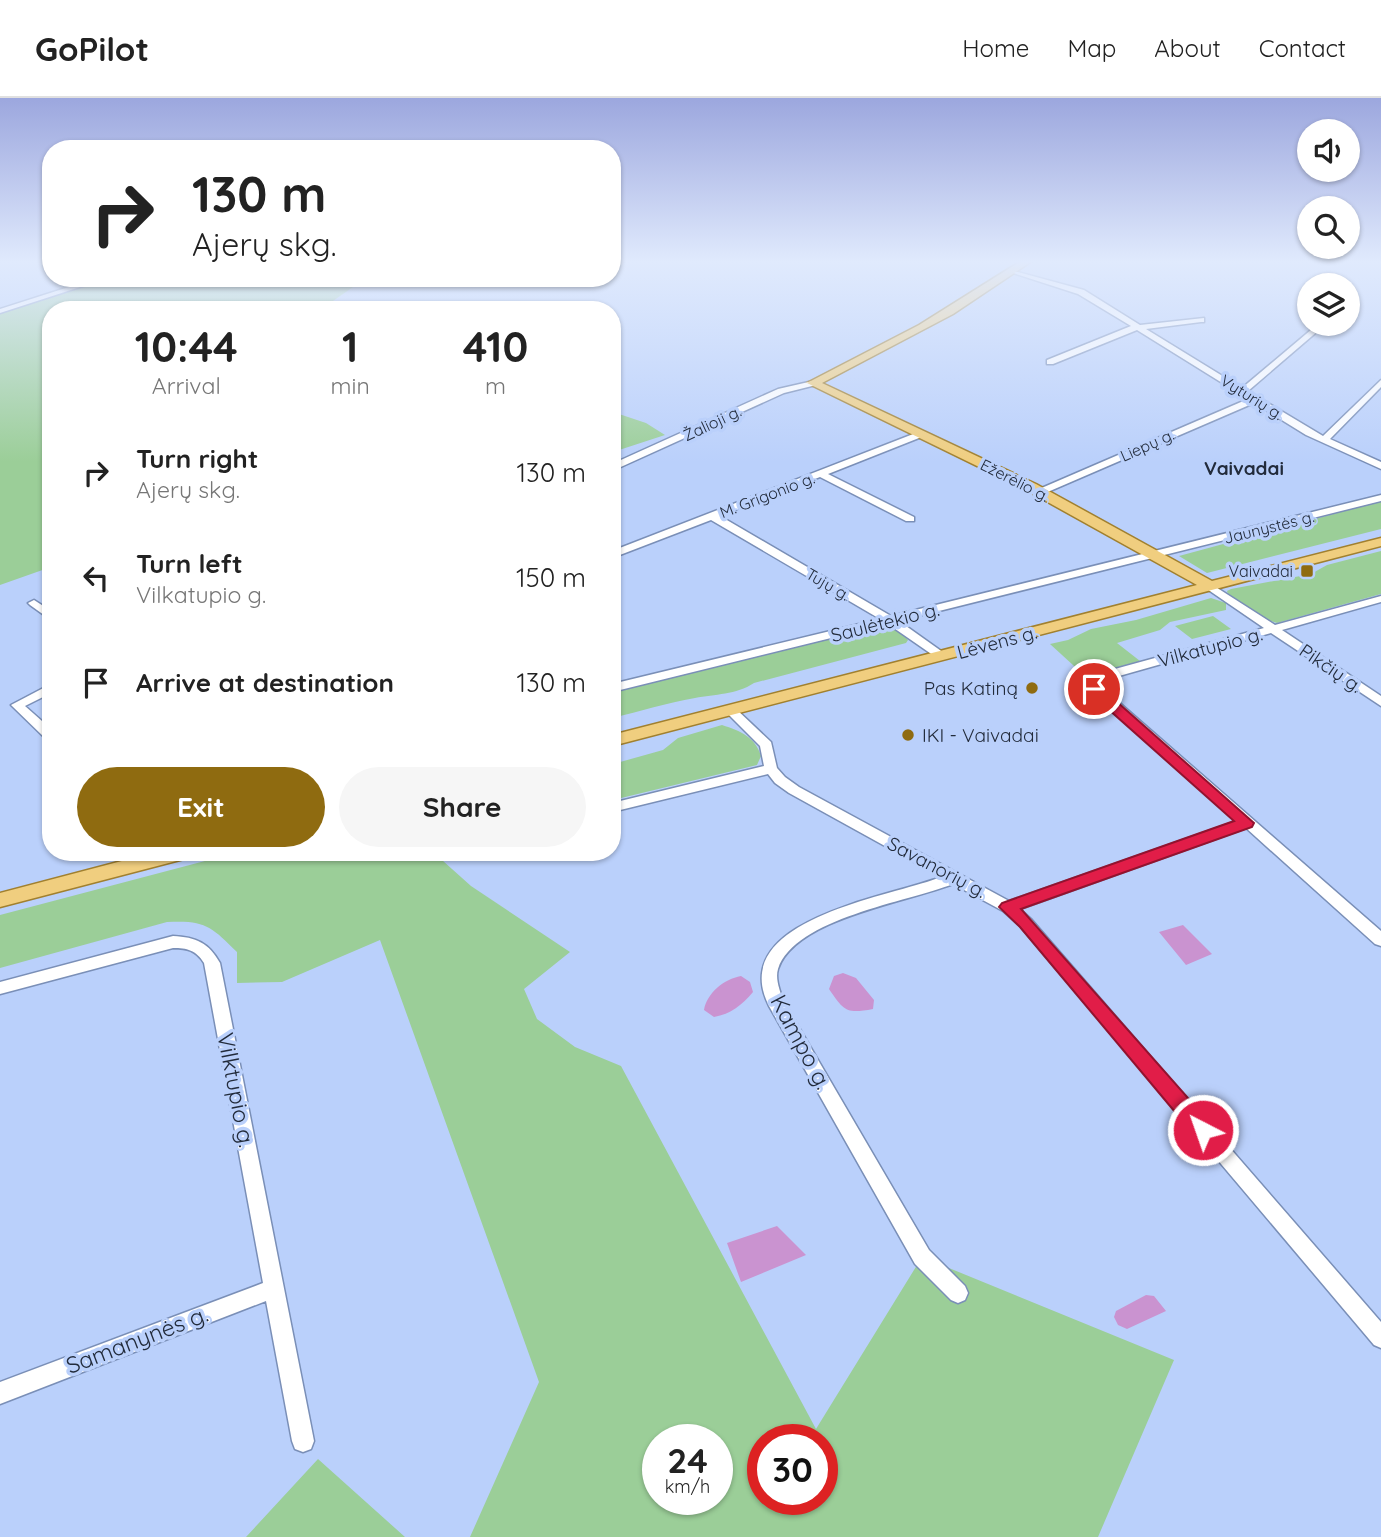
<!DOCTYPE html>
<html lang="en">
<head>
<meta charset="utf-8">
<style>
	:root { --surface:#fff; --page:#f6f6f6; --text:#222; --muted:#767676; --line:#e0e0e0; --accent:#8f6b10 }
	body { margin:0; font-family:Quicksand,sans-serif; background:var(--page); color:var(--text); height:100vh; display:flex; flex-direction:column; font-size:26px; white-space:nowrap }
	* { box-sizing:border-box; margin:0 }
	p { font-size:23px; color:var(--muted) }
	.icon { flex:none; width:38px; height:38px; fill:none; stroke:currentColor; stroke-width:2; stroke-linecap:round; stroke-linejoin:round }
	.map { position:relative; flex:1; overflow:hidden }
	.panel { position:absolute; left:42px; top:203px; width:579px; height:560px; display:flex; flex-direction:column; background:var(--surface); border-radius:28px; box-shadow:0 2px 5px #0004 }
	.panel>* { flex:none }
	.top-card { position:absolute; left:42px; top:42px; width:579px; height:147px; border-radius:28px; box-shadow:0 2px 5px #0004; background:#fff; color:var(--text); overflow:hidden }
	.tools { position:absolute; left:1297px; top:21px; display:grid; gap:14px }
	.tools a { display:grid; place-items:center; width:63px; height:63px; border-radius:50%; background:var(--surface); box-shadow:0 2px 5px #0004; font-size:35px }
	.speed { position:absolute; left:642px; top:1326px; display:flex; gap:14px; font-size:35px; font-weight:700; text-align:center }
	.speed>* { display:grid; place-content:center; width:91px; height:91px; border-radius:50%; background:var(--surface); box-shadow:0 2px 5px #0004; line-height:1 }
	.speed small { font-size:18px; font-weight:400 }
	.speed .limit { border:10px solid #d22; background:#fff; color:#111 }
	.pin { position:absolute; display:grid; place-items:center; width:60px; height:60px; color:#fff; margin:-30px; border:4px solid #fff; border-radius:50%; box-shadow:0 2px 7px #0007 }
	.me { position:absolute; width:77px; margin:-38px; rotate:319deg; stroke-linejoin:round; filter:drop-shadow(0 0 5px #0008) }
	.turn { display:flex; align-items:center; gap:24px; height:147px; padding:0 35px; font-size:32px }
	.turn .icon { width:91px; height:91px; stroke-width:2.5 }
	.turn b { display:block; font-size:49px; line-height:60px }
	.eta { display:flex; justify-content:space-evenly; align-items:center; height:119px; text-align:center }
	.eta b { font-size:42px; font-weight:800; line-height:49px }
	.primary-button { display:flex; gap:14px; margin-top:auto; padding:14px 35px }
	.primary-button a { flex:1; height:80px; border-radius:42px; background:var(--accent); color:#fff; font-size:28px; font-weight:800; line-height:80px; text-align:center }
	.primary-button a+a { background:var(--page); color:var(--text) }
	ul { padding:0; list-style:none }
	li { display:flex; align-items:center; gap:21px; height:105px; padding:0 35px }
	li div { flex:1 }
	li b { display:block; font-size:26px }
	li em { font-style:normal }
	header { display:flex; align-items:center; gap:42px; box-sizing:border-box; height:98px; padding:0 35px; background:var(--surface); border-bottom:2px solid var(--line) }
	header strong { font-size:33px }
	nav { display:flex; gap:38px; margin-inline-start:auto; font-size:24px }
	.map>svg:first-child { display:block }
	.green { fill:#9bce98; fill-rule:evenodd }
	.water { fill:#ca93d0 }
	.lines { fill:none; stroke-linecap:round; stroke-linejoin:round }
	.minor-casing { stroke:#7a8fb7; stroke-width:3 }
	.major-casing { stroke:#a1802f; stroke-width:3 }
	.minor { fill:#fff; fill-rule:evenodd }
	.major { fill:#f0ce7f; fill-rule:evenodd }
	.route { fill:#e11d48; stroke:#92132f; stroke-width:2 }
	.poi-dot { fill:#8f6b10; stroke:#bad0fb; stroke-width:2.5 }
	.labels { text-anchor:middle; stroke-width:7; stroke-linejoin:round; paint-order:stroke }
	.far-street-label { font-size:16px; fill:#222b3b; stroke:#bad0fb }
	.far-poi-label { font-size:16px; fill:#222b3b; stroke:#bad0fb; text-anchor:end }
	.far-quarter-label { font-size:19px; font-weight:bold; fill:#222b3b; stroke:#bad0fb }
	.street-label { font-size:19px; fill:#222b3b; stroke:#bad0fb }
	.poi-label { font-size:19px; fill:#222b3b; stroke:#bad0fb; text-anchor:end }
	.near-street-label { font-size:23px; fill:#222b3b; stroke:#bad0fb }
</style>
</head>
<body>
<header>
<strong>GoPilot</strong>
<nav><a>Home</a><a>Map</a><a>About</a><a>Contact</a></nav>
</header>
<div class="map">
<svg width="1381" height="1439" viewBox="0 0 1381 1439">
	<rect width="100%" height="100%" fill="#bad0fb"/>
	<!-- green -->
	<path class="green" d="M110,180H366L320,212H51V469L0,487V212Z
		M613,314L646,325L665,337L613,354Z
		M1381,403V431L1207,475L1179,458Z
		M1381,453V496L1277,525L1265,521L1228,497L1227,493L1231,491L1311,476L1327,467Z
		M1211,500L1226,505V512L1170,524L1160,532L1117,545L1140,563L1085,578L1050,546L1068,542L1091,531L1136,522Z
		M1213,518L1231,531L1192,541L1175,528Z
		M891,523L908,542L906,545L754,585C736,597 715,596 695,600C667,605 640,613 613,620L612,590Z
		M722,627C741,633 755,639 761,658L757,667L613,702V666L663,652L678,640Z
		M239,754H433L471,788L570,854L524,891L537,921L575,949L621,968L816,1331L922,1159L1174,1262L1098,1439H470L539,1284L380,842L282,884L237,885V854C211,828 205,822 167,824L0,870V817ZM658,1342H718V1402H658ZM763,1342H822V1402H763Z
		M318,1361L405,1439H246Z"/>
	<!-- water -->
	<path class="water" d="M1183,827L1212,856L1186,867L1159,834Z
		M843,875L856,880L874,902L873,911C846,916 844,913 829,891L834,878Z
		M741,878L750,884L753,894C742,907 731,916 714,919L704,912C707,895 724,881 741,878Z
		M777,1128L806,1157L741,1184L727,1145Z
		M1146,1197L1154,1198L1166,1213L1127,1231L1118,1227L1114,1219L1116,1213Z"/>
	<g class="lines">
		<!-- minor casing -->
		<g class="minor-casing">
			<path id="minor" d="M1010,172L1084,192L1140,227L1204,220V224H1201L1146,231L1242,290L1318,226H1326L1248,293L1323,338L1381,282V289L1330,341L1381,364V371L1306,337L1254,305L1043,396H1037V392L1248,301L1137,232L1053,266H1047V262L1131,228L1078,196L1010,174Z
				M97,180H108L0,215V211Z
				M813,283L817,285L816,287L784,295L612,373V366L778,291Z
				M921,333L924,334V338L828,376L914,419V423H906L820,379L720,418L891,518L1381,397V403L899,523L944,555L946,558L940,562L888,526L612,594V586L880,521L711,422L612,460V453Z
				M1211,486L1275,527L1381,498V504L1282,532L1381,598V608L1271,535L1112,580L1099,587L1381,833V848L1375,846L1246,730L1020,811L1031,821L1381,1224V1250L1374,1247L1021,829L1003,813L953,786C908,804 795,820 778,871C775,881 780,893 783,902L929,1152L965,1188L968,1195L965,1202L958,1205L951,1202L915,1166L769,908C725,821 891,799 941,779L789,695L775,685L768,676L612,714V705L764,668L760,648L725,613L731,609L735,610L771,644L777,670L785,679L799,689L1009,803L1237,723L1085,586L1104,574L1264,530L1207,491L1206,489Z
				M34,502L51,513V522L30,507L28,505Z
				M51,586V595L25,608L51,631V642L46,641L11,607Z
				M173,838C196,839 209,845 220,865L314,1343L311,1351L303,1354L295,1351L292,1343L266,1203L0,1306V1284L263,1185L204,865C196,852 187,850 173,850L0,896V884Z"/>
		</g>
		<!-- major casing -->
		<g class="major-casing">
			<path id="major" d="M1021,163H1032L953,216L822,285L1036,386L1212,483L1381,440V448L612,648V637L1197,487L1026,392L807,285L919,227Z
				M156,754H194L191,759L184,761L0,809V795Z"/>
		</g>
		<!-- minor -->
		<use href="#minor" class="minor"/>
		<!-- major -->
		<use href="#major" class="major"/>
	</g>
	<!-- sky -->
	<linearGradient id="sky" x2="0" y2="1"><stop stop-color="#9ca7de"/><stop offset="0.45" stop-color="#e0eafd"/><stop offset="1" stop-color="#e0eafd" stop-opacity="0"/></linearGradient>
	<rect width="1381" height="364" fill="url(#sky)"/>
	<!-- route -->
	<path class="route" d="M1094,587L1099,588L1254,725L1252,729L1021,811L1211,1026L1214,1032L1211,1039L1203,1041L1196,1039L1020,829L999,809L1002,805L1234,723L1089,594V588Z"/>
	<!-- markers -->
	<g class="poi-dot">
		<rect x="1300" y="466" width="14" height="14" rx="3.5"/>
		<circle cx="1032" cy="590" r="7"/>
		<circle cx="908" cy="637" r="7"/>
	</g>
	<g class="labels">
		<!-- far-street labels -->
		<g class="far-street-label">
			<text transform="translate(1252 299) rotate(32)" y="6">Vyturių g.</text>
			<text transform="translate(712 325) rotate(-25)" y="6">Žalioji g.</text>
			<text transform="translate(1147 347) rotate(-24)" y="6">Liepų g.</text>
			<text transform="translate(1015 382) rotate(27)" y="6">Ežerėlio g.</text>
			<text transform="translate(767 397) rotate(-21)" y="6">M. Grigonio g.</text>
			<text transform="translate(1269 429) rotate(-14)" y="6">Jaunystės g.</text>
			<text transform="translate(828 486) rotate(30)" y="6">Tujų g.</text>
		</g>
		<!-- far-poi labels -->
		<g class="far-poi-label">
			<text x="1293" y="479">Vaivadai</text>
		</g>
		<!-- far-quarter labels -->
		<g class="far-quarter-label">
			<text x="1244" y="377">Vaivadai</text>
		</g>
		<!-- street labels -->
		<g class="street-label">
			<text transform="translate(885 524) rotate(-14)" y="7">Saulėtekio g.</text>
			<text transform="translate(997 544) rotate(-15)" y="7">Lėvens g.</text>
			<text transform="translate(1210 549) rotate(-15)" y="7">Vilkatupio g.</text>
			<text transform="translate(1331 570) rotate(34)" y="7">Pikčių g.</text>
			<text transform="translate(937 769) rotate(28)" y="7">Savanorių g.</text>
		</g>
		<!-- poi labels -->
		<g class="poi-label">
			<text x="1018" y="597">Pas Katiną</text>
			<text x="922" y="644" text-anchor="start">IKI - Vaivadai</text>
		</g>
		<!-- near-street labels -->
		<g class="near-street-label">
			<text transform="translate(801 944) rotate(62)" y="8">Kampo g.</text>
			<text transform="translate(236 992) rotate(79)" y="8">Vilktupio g.</text>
			<text transform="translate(137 1242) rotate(-21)" y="8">Samanynės g.</text>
		</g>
	</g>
</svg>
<div class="tools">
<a><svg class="icon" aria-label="sound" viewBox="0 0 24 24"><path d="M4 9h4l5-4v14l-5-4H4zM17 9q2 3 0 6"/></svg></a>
<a><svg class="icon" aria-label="search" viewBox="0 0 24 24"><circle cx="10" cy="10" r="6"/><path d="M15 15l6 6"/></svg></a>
<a><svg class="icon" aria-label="layers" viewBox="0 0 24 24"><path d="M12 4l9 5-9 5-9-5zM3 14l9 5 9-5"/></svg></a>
</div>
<div class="speed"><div>24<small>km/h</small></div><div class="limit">30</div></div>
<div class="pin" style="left:1094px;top:591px;background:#d93025"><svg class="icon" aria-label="arrive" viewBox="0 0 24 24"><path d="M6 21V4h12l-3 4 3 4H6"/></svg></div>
<svg class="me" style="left:1203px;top:1032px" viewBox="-20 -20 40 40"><circle r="17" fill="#e11d48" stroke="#fff" stroke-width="3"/><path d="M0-11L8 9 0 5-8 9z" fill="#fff"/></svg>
<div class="top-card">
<div class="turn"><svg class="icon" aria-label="right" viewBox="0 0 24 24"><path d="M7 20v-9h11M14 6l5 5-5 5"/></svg><div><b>130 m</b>Ajerų skg.</div></div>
</div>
<section class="panel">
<div class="eta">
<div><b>10:44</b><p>Arrival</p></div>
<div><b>1</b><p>min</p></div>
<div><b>410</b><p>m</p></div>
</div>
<ul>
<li><svg class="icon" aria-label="right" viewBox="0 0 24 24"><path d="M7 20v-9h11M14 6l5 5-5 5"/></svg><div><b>Turn right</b><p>Ajerų skg.</p></div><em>130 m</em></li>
<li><svg class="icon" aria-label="left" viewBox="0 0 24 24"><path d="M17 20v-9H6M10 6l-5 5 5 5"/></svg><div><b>Turn left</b><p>Vilkatupio g.</p></div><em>150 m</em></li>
<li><svg class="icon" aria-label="arrive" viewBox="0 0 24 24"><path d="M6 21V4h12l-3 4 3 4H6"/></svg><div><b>Arrive at destination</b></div><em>130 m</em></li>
</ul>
<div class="primary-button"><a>Exit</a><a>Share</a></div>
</section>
</div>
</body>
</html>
